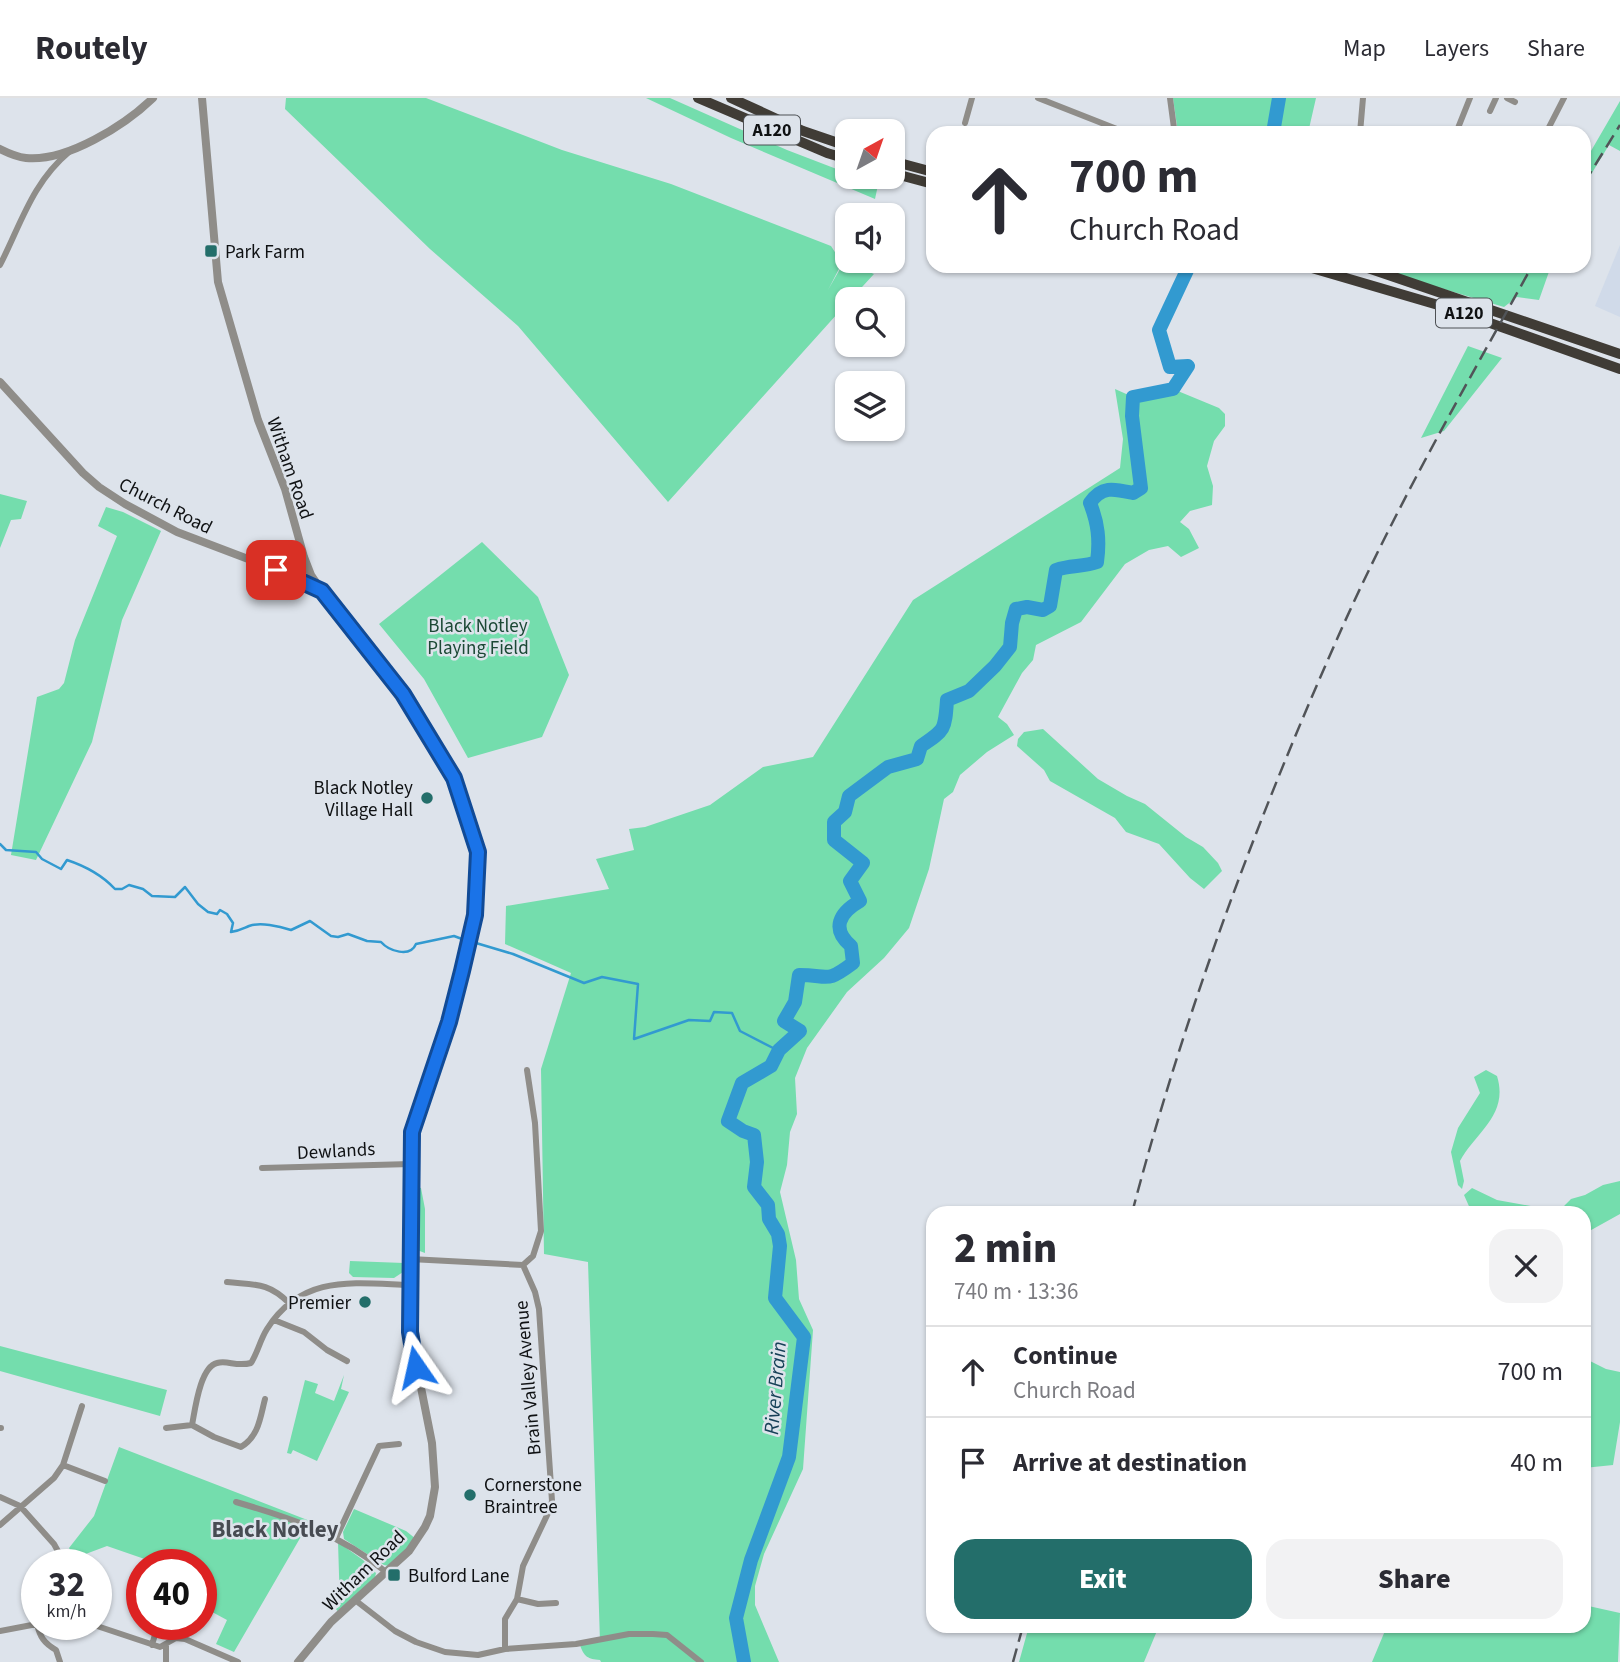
<!DOCTYPE html>
<html lang="en">
<head>
<meta charset="utf-8">
<style>
	:root { --surface:#fff; --page:#f2f2f3; --text:#2b2b33; --muted:#7c7c81; --line:#e1e1e2; --accent:#236e6a }
	body { margin:0; font-family:"Source Sans 3",sans-serif; background:var(--page); color:var(--text); height:100vh; display:flex; flex-direction:column; font-size:26px; white-space:nowrap }
	* { box-sizing:border-box; margin:0 }
	p { font-size:23px; color:var(--muted) }
	.icon { flex:none; width:38px; height:38px; fill:none; stroke:currentColor; stroke-width:2; stroke-linecap:round; stroke-linejoin:round }
	.map { position:relative; flex:1; overflow:hidden }
	.side { position:absolute; left:926px; top:1108px; width:665px; height:427px; display:flex; flex-direction:column; background:var(--surface); border-radius:21px; box-shadow:0 2px 5px #0004 }
	.side>* { flex:none }
	.banner { position:absolute; left:926px; top:28px; width:665px; height:147px; border-radius:21px; box-shadow:0 2px 5px #0004; background:#fff; color:var(--text); overflow:hidden }
	.needle { width:46px; rotate:40deg }
	.tools { position:absolute; left:835px; top:21px; display:grid; gap:14px }
	.tools a { display:grid; place-items:center; width:70px; height:70px; border-radius:14px; background:var(--surface); box-shadow:0 2px 5px #0004; font-size:35px }
	.speed { position:absolute; left:21px; top:1451px; display:flex; gap:14px; font-size:35px; font-weight:700; text-align:center }
	.speed>* { display:grid; place-content:center; width:91px; height:91px; border-radius:50%; background:var(--surface); box-shadow:0 2px 5px #0004; line-height:1 }
	.speed small { font-size:18px; font-weight:400 }
	.speed .limit { border:10px solid #d22; background:#fff; color:#111 }
	.pin { position:absolute; display:grid; place-items:center; width:60px; height:60px; color:#fff; margin:-30px; border-radius:14px; box-shadow:0 4px 10px #0006 }
	.me { position:absolute; width:77px; margin:-38px; rotate:349deg; stroke-linejoin:round; filter:drop-shadow(0 0 5px #0008) }
	.turn { display:flex; align-items:center; gap:24px; height:147px; padding:0 28px; font-size:32px }
	.turn .icon { width:91px; height:91px; stroke-width:2.5 }
	.turn b { display:block; font-size:49px; line-height:60px }
	.round { display:grid; place-items:center; flex:none; width:74px; height:74px; border-radius:21px; background:var(--page) }
	.overview { display:flex; align-items:center; justify-content:space-between; height:119px; padding:0 28px }
	h1 { font-size:42px; font-weight:800; line-height:52px }
	.button { display:flex; gap:14px; margin-top:auto; padding:14px 28px }
	.button a { flex:1; height:80px; border-radius:21px; background:var(--accent); color:#fff; font-size:28px; font-weight:800; line-height:80px; text-align:center }
	.button a+a { background:var(--page); color:var(--text) }
	ul { padding:0; list-style:none }
	li { display:flex; align-items:center; gap:21px; height:91px; padding:0 28px; border-top:2px solid var(--line) }
	li div { flex:1 }
	li b { display:block; font-size:26px }
	li em { font-style:normal }
	header { display:flex; align-items:center; gap:42px; box-sizing:border-box; height:98px; padding:0 35px; background:var(--surface); border-bottom:2px solid var(--line) }
	header strong { font-size:33px }
	nav { display:flex; gap:38px; margin-inline-start:auto; font-size:24px }
	.map>svg:first-child { display:block }
	.built { fill:#d0dae9 }
	.green { fill:#74ddad }
	.lines { fill:none; stroke-linecap:round; stroke-linejoin:round }
	.stream { stroke:#329ad0; stroke-width:2.5 }
	.river { stroke:#329ad0; stroke-width:14 }
	.minor { stroke:#8f8d89; stroke-width:6 }
	.tertiary { stroke:#8f8d89; stroke-width:8 }
	.trunk { stroke:#403c36; stroke-width:10 }
	.rail { stroke:#515458; stroke-width:2.5; stroke-dasharray:14 7; stroke-linecap:butt }
	.route-casing { stroke:#114b97; stroke-width:18 }
	.route { stroke:#1a73e8; stroke-width:12 }
	.poi-dot { fill:#236e6a; stroke:#dde3eb; stroke-width:2.5 }
	.labels { text-anchor:middle; stroke-width:5; stroke-linejoin:round; paint-order:stroke }
	.shield { fill:#dde3eb; stroke:#4d5054; stroke-width:2 }
	.shield-label { font-size:18px; font-weight:bold; fill:#0f1113 }
	.poi-label { font-size:19px; fill:#0f1113; stroke:#dde3eb; text-anchor:start }
	.street-label { font-size:19px; fill:#0f1113; stroke:#dde3eb }
	.park-label { font-size:19px; fill:#1b4835; stroke:#dde3eb }
	.water-label { font-size:21px; font-style:italic; fill:#164057; stroke:#dde3eb }
	.quarter-label { font-size:23px; font-weight:bold; fill:#474b52; stroke:#dde3eb }
</style>
</head>
<body>
<header>
<strong>Routely</strong>
<nav><a>Map</a><a>Layers</a><a>Share</a></nav>
</header>
<div class="map">
<svg width="1620" height="1564" viewBox="0 0 1620 1564">
	<rect width="100%" height="100%" fill="#dde3eb"/>
	<!-- built -->
	<path class="built" d="M1620,147V219L1595,208Z"/>
	<!-- green -->
	<path class="green" d="M286,0H426L562,52L671,86L831,148L842,165L828,192L844,164L874,176L851,201H847V205L668,404L518,228L430,151L285,11Z
		M646,0H670L787,52L847,75V79H857L878,87L875,101L731,40Z
		M1173,0H1316L1308,35H1178Z
		M1620,3V53L1609,47L1584,88V65Z
		M1366,168H1551L1539,202L1517,199L1504,209Z
		M1468,248L1502,260L1444,333L1421,340Z
		M1115,291L1133,299L1173,291L1219,310L1225,316V328L1214,343L1207,368L1213,388L1212,407L1190,413L1180,424L1189,431L1199,450L1181,459L1168,448L1149,452L1125,466L1081,524L1036,547L1033,562L1022,575L998,619L1007,626L1014,637L987,654L960,677L953,694L944,701L929,771L909,830L884,860L847,894L807,950L795,980L797,1016L790,1034L787,1067L780,1094L796,1162L799,1201L813,1232L803,1371L764,1456L755,1488V1507L779,1564H601L600,1562C588,1561 584,1559 580,1547L600,1544L588,1164L544,1156L541,971L571,875L505,846L506,808L609,791L596,761L634,752L629,731L645,729L710,707L763,669L813,659L913,502L1120,370L1123,341Z
		M0,396L27,403L21,421L11,422L0,450Z
		M106,409L123,414L161,433L122,522L92,644L36,762L11,757L37,599L59,591L64,585L75,542L117,438L98,428Z
		M482,444L538,499L569,577L542,639L468,660L424,581L379,526Z
		M1043,631L1098,681L1127,698L1145,706L1186,739L1203,749L1218,765L1222,773L1204,791L1190,780L1159,746L1126,734L1115,720L1050,683L1044,672L1017,648L1018,641L1024,634Z
		M1486,972L1497,978C1509,1017 1476,1034 1460,1063L1464,1083L1462,1091L1458,1087L1451,1054L1458,1030L1480,995L1474,979Z
		M1620,1083V1116L1584,1136V1115H1557L1571,1101L1585,1097L1603,1087Z
		M416,1089L421,1090L425,1111V1155L417,1152L415,1146Z
		M1472,1090L1497,1102L1547,1111L1549,1115H1472L1464,1097Z
		M350,1163L404,1165L403,1174L394,1180L353,1179L349,1175Z
		M0,1248L167,1292L160,1318L0,1273Z
		M1584,1260L1606,1271L1620,1274V1324L1613,1367L1584,1370Z
		M344,1277L341,1291L349,1294L317,1363L293,1352L291,1356L287,1355L305,1282L318,1286L315,1295L334,1303Z
		M119,1349L310,1423L234,1554L216,1546L227,1522L201,1508V1466H159L107,1448L75,1460L69,1450L94,1418Z
		M354,1411L406,1433L416,1441L389,1468L384,1467L344,1441L343,1434Z
		M338,1444L363,1462L376,1475L375,1479L339,1515L336,1511L340,1508Z
		M1584,1507L1620,1515L1618,1564H1372L1387,1528H1584Z
		M1029,1528H1159L1144,1564H1019Z"/>
	<g class="lines">
		<!-- stream -->
		<path class="stream" d="M0,746L6,752L36,754L42,761L61,771L67,762C85,768 102,777 115,791H122L129,787L143,791L152,798L175,799L185,789L198,806L208,814L217,816L220,812L227,816L233,825L231,834C239,833 242,831 249,828C260,824 279,828 291,832L310,823L331,838L338,839L348,836L367,843L381,844C389,853 410,860 416,846L454,838L462,841
			M476,845L513,856L584,885L602,879L638,886L634,941L689,922L710,923L714,914L732,915L740,933L777,952"/>
		<!-- river -->
		<path class="river" d="M1273,35L1279,0
			M744,1564L736,1520L751,1462L789,1359L804,1239L775,1200L780,1148L778,1136L769,1121L768,1107L754,1089L757,1064L754,1037L743,1033L728,1023L742,985L771,968L779,952L800,933L784,923L795,904L799,877C830,877 825,886 853,865L851,848C831,831 839,815 860,803L850,783L863,765L834,742V724L845,714L849,698L888,669L917,661L921,648C945,632 945,632 947,602L969,593L995,568L1010,549L1012,525L1016,511L1027,509L1043,512L1050,508L1056,472C1070,467 1084,469 1097,464C1100,442 1098,425 1090,405C1102,387 1115,391 1133,395L1141,390L1132,318L1133,299L1173,291L1188,268L1170,269L1159,232L1189,168"/>
		<!-- minor -->
		<path class="minor" d="M1038,0L1127,35
			M1507,0L1515,4
			M1490,13L1496,0
			M965,25L972,0
			M1153,35L1174,30L1170,0
			M1360,35L1363,0
			M1456,35L1470,0
			M1546,35L1564,0
			M0,167C21,126 32,85 69,54
			M262,1070L411,1066
			M410,1161L523,1167L533,1158L541,1133L535,1025L527,972
			M227,1184C255,1187 268,1184 289,1205
			M274,1222L304,1234L327,1252L347,1263
			M192,1327L214,1339L241,1349C259,1338 260,1320 265,1301
			M0,1330H1
			M166,1330L192,1327C195,1312 200,1269 217,1265C228,1262 236,1269 251,1265C258,1254 260,1242 267,1231C302,1176 353,1185 409,1187
			M63,1367L105,1383
			M0,1399L20,1408L54,1446L65,1466
			M236,1404C291,1420 342,1437 386,1474
			M0,1427L54,1380L63,1367L82,1308
			M336,1440L379,1348L399,1346
			M517,1501L538,1506L556,1505
			M355,1502L395,1533L416,1544L445,1554L478,1557L505,1551L576,1546L629,1536H653L667,1537L701,1564
			M37,1526C40,1539 44,1545 56,1552L60,1564
			M91,1526L160,1549L176,1540L185,1541L238,1564
			M0,1533L37,1526
			M152,1547L158,1526
			M505,1551V1521L517,1501L523,1468L550,1411L552,1403L539,1211L535,1194L523,1167
			M166,1564V1547"/>
		<!-- tertiary -->
		<path class="tertiary" d="M202,0L218,184L258,322L285,391L304,459L311,477L322,493L403,596L454,680L478,754L475,817L462,873L449,924L412,1034L410,1234L432,1345L435,1389L430,1418L425,1429L409,1453L331,1524L298,1564
			M0,51C8,55 17,59 26,60C67,64 125,27 153,0
			M0,284L83,375L99,389L125,406L177,434L277,472L322,493
			M277,472L304,459"/>
		<!-- trunk -->
		<path class="trunk" d="M698,0L827,55L847,61
			M731,0L803,33L847,48
			M892,63L933,74
			M892,75L933,86
			M1305,168L1445,209L1620,271
			M1362,168L1620,256"/>
		<!-- rail -->
		<path class="rail" d="M1584,85L1620,27
			M1132,1115C1183,921 1253,731 1334,548C1391,417 1463,293 1532,168
			M1013,1564L1023,1528"/>
	</g>
	<g class="lines">
		<!-- route casing -->
		<g class="route-casing">
			<path id="route" d="M276,472L322,493L403,596L454,680L478,754L475,817L462,873L449,924L412,1034L410,1234L416,1269"/>
		</g>
		<!-- route -->
		<use href="#route" class="route"/>
	</g>
	<!-- markers -->
	<g class="poi-dot">
		<rect x="204" y="146" width="14" height="14" rx="3.5"/>
		<circle cx="427" cy="700" r="7"/>
		<circle cx="365" cy="1204" r="7"/>
		<circle cx="470" cy="1397" r="7"/>
		<rect x="387" y="1470" width="14" height="14" rx="3.5"/>
	</g>
	<g class="labels">
		<!-- shield labels -->
		<g class="shield">
			<rect x="744" y="17.5" width="56" height="29" rx="5"/>
			<rect x="1436" y="200.5" width="56" height="29" rx="5"/>
		</g>
		<g class="shield-label">
			<text x="772" y="38">A120</text>
			<text x="1464" y="221">A120</text>
		</g>
		<!-- poi labels -->
		<g class="poi-label">
			<text x="225" y="160">Park Farm</text>
			<text x="413" y="696" text-anchor="end">Black Notley<tspan x="413" dy="22">Village Hall</tspan></text>
			<text x="351" y="1211" text-anchor="end">Premier</text>
			<text x="484" y="1393">Cornerstone<tspan x="484" dy="22">Braintree</tspan></text>
			<text x="408" y="1484">Bulford Lane</text>
		</g>
		<!-- street labels -->
		<g class="street-label">
			<text transform="translate(291 370) rotate(71)" y="7">Witham Road</text>
			<text transform="translate(166 407) rotate(27)" y="7">Church Road</text>
			<text transform="translate(336 1052) rotate(-3)" y="7">Dewlands</text>
			<text transform="translate(527 1280) rotate(-95)" y="7">Brain Valley Avenue</text>
			<text transform="translate(363 1472) rotate(-44)" y="7">Witham Road</text>
		</g>
		<!-- park labels -->
		<g class="park-label">
			<text x="478" y="534">Black Notley<tspan x="478" dy="22">Playing Field</tspan></text>
		</g>
		<!-- water labels -->
		<g class="water-label">
			<text transform="translate(775 1290) rotate(-85)" y="7">River Brain</text>
		</g>
		<!-- quarter labels -->
		<g class="quarter-label">
			<text x="275" y="1439">Black Notley</text>
		</g>
	</g>
</svg>
<div class="tools">
<a><svg class="needle" viewBox="-14 -14 28 28"><path d="M0-13l5 13h-10z" fill="#e53935"/><path d="M0 13l5-13h-10z" fill="#7c7c81"/></svg></a>
<a><svg class="icon" aria-label="sound" viewBox="0 0 24 24"><path d="M4 9h4l5-4v14l-5-4H4zM17 9q2 3 0 6"/></svg></a>
<a><svg class="icon" aria-label="search" viewBox="0 0 24 24"><circle cx="10" cy="10" r="6"/><path d="M15 15l6 6"/></svg></a>
<a><svg class="icon" aria-label="layers" viewBox="0 0 24 24"><path d="M12 4l9 5-9 5-9-5zM3 14l9 5 9-5"/></svg></a>
</div>
<div class="speed"><div>32<small>km/h</small></div><div class="limit">40</div></div>
<div class="pin" style="left:276px;top:472px;background:#d93025"><svg class="icon" aria-label="arrive" viewBox="0 0 24 24"><path d="M6 21V4h12l-3 4 3 4H6"/></svg></div>
<svg class="me" style="left:416px;top:1269px" viewBox="-20 -20 40 40"><path d="M0-17L14 15 0 8-14 15z" fill="#1a73e8" stroke="#fff" stroke-width="4"/></svg>
<div class="banner">
<div class="turn"><svg class="icon" aria-label="ahead" viewBox="0 0 24 24"><path d="M12 20V5M6 11l6-6 6 6"/></svg><div><b>700 m</b>Church Road</div></div>
</div>
<section class="side">
<div class="overview"><div><h1>2 min</h1><p>740 m · 13:36</p></div><a class="round"><svg class="icon" aria-label="close" viewBox="0 0 24 24"><path d="M6 6l12 12M18 6L6 18"/></svg></a></div>
<ul>
<li><svg class="icon" aria-label="ahead" viewBox="0 0 24 24"><path d="M12 20V5M6 11l6-6 6 6"/></svg><div><b>Continue</b><p>Church Road</p></div><em>700 m</em></li>
<li><svg class="icon" aria-label="arrive" viewBox="0 0 24 24"><path d="M6 21V4h12l-3 4 3 4H6"/></svg><div><b>Arrive at destination</b></div><em>40 m</em></li>
</ul>
<div class="button"><a>Exit</a><a>Share</a></div>
</section>
</div>
</body>
</html>
